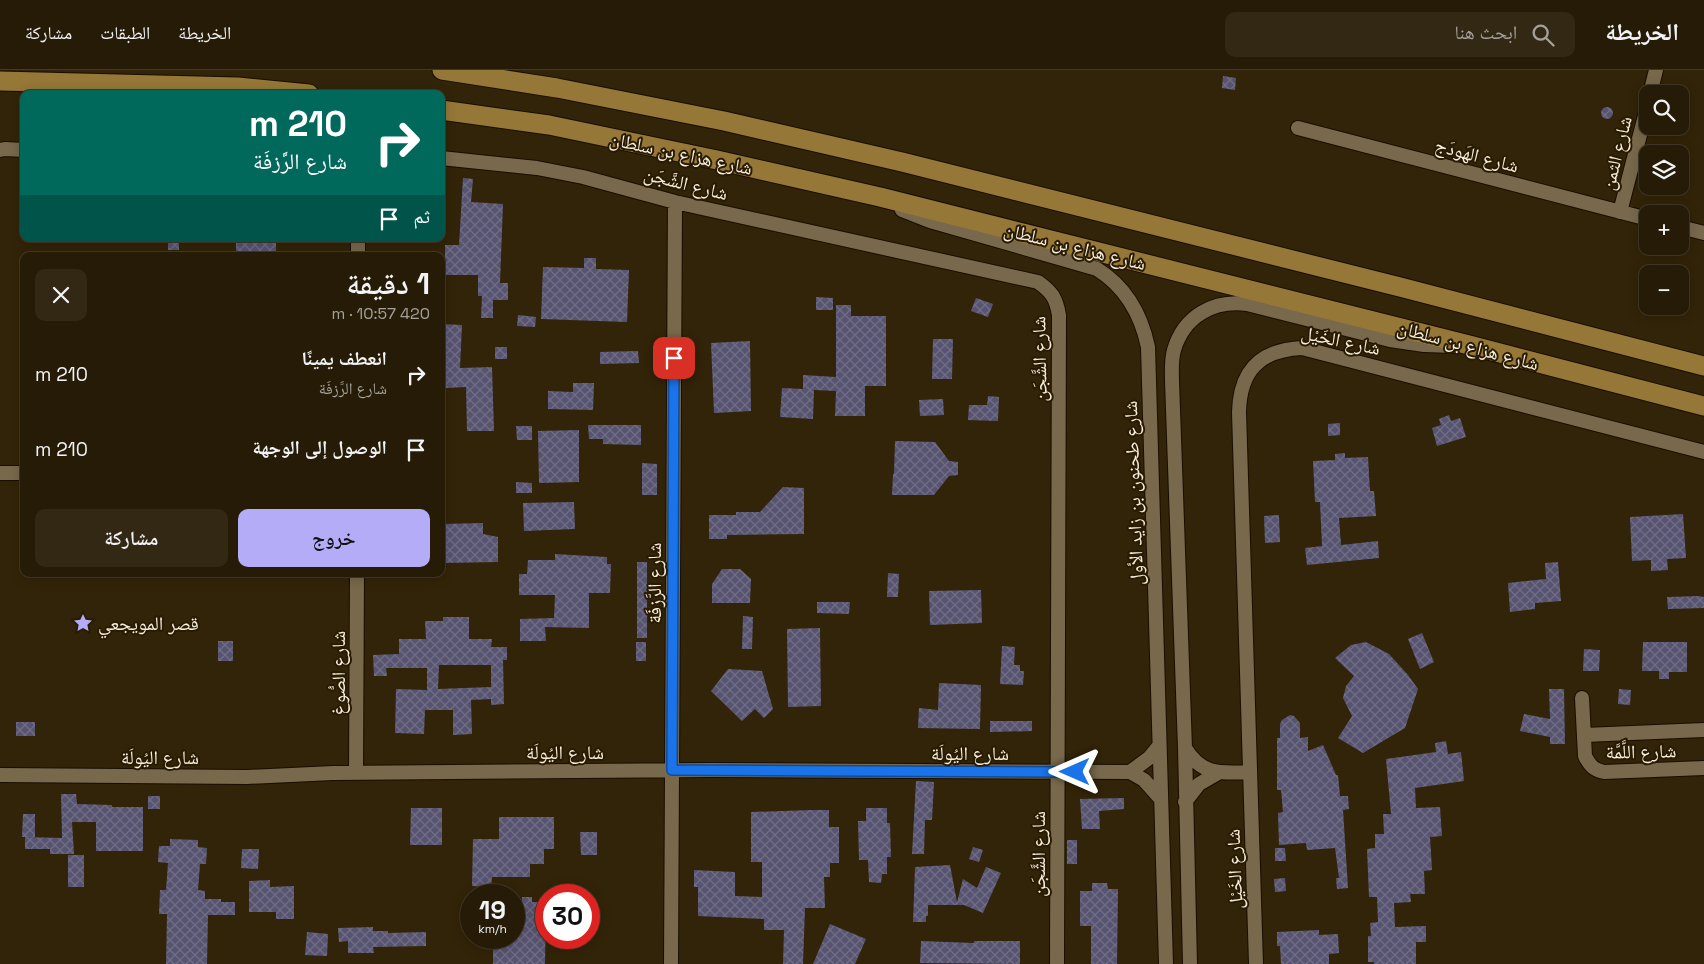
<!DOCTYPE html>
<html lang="ar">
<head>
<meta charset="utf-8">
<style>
	:root { --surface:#261b06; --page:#322814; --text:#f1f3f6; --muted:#a4a19b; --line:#423928; --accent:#b5acf8 }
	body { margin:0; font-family:"Space Grotesk","Noto Naskh Arabic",sans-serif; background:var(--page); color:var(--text); direction:rtl; height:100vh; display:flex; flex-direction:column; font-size:19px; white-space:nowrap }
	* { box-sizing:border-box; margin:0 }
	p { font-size:16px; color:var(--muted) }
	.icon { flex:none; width:28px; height:28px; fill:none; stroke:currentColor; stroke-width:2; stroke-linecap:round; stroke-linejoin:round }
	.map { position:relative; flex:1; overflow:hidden; direction:ltr }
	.drawer { position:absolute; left:20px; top:182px; width:425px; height:325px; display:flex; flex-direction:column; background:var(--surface); border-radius:10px; box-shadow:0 2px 12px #0003,0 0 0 1px var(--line); direction:rtl }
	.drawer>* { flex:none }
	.top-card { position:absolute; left:20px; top:20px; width:425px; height:152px; border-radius:10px; box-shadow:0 2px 12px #0003,0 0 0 1px var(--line); direction:rtl; background:#00695c; color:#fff; overflow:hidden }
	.tools { position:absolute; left:1639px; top:15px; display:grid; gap:10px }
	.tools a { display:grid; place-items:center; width:50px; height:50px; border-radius:10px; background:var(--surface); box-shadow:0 2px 12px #0003,0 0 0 1px var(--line); font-size:25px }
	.speed { position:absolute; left:460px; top:814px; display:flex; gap:10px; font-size:25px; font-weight:700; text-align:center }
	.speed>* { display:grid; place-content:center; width:65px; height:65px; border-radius:50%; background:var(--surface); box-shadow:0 2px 12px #0003,0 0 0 1px var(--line); line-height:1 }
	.speed small { font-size:12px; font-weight:400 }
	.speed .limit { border:8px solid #d22; background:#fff; color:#111 }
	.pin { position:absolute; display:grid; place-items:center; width:42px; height:42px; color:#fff; margin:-21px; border-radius:10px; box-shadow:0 2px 8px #0006 }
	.me { position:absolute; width:55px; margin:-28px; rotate:270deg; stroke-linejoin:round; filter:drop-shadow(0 0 4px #0008) }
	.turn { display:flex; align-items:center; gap:18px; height:105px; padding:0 15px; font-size:22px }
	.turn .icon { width:65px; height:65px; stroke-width:2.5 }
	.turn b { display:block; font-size:35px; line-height:42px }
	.then { display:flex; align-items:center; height:48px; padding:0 15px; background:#0003; gap:10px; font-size:19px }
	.round { display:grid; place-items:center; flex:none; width:52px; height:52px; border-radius:10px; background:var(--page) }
	.headline { display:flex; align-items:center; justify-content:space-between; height:85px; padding:0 15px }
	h1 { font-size:30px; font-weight:600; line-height:38px }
	.primary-button { display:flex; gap:10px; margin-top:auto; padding:10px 15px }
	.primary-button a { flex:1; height:58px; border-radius:10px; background:var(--accent); color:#111; font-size:20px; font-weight:600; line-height:58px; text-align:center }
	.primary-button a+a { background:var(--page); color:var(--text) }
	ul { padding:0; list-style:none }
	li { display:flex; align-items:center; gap:15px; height:75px; padding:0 15px }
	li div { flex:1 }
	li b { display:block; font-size:19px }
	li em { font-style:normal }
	header { display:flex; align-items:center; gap:30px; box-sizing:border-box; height:70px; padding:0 25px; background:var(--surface); border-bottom:1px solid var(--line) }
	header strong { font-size:24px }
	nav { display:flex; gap:28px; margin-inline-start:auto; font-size:18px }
	.search { width:350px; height:45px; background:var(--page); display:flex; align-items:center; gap:12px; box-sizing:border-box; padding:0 18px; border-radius:10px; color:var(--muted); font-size:19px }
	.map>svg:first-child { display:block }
	.building { fill:url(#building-cross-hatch); fill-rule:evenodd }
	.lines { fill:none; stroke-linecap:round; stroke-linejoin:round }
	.minor-casing { stroke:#190d00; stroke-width:16 }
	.major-casing { stroke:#190d00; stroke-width:21 }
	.minor { stroke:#78694c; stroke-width:14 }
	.major { stroke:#957737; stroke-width:19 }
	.route-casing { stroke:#114b97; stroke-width:12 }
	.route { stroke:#1a73e8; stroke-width:9 }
	.labels { text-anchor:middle; stroke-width:4; stroke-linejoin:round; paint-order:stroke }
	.street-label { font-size:19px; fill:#f6eddd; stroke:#281b01 }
	.poi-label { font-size:19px; fill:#f6eddd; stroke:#281b01; text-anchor:start }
</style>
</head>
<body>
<header>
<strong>الخريطة</strong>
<div class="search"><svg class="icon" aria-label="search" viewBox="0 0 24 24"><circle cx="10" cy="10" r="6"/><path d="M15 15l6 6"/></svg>ابحث هنا</div>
<nav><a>الخريطة</a><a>الطبقات</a><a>مشاركة</a></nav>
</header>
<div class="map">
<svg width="1704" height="894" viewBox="0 0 1704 894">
	<defs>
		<pattern id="building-cross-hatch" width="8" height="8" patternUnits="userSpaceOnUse" patternTransform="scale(1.25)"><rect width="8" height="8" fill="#575471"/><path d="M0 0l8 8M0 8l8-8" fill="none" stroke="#706d85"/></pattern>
	</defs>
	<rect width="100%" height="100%" fill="#322408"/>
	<!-- building -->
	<path class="building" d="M1223,6L1236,8L1235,20L1222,18Z
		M1601 43a6 6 0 1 1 12 0a6 6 0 1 1-12 0Z
		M463,108L473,109L471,132L503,134L500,213H508V230H493V248H481L482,226H478V205H445V175H459Z
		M168,169H179V180H168Z
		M236,173H276V186H236Z
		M584,188H596V199L629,200L627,252L541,249L543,197L584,198Z
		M816,227L833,228V240H816Z
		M976,228L993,234L988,247L971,241Z
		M836,235H851V246H886V316H865V346H835L836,321L814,320L813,349L780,347L782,318L803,319V305L836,307Z
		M518,245L536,247L535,257L517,256Z
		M441,254L462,255L460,298L492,297L494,361H467L466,317L446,318L445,288L441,287Z
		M933,269H953L952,309H932Z
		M750,271L751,341L714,343L711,273Z
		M495,277H507V289H495Z
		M638,281L639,293L600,294V282Z
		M573,313H594L593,340L548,339V321L573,322Z
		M988,326L999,327L998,351L968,350L969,335H987Z
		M943,329L944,345L920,346L919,330Z
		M1449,345L1451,351L1460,348L1466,367L1437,376L1432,358L1441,355L1439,349Z
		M1340,353V365L1328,366V354Z
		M588,355H641V375L603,374V369H589Z
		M516,356H532V370H517Z
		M579,360V412L539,413L538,361Z
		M895,371L935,372L949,391L958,392V405L949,406L934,425H892L893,404H894Z
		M1345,383V388L1368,387L1370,421H1374L1376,446L1339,448L1341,475L1378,471L1379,488L1307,495L1305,478L1322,476L1320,432H1315L1313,391L1335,390V384Z
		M642,393L657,394V425H642Z
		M516,412L532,413V423H516Z
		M783,417L804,418V464L727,465V469H709V445H736V442H760Z
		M574,432L575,459L524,461L523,433Z
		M1683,444L1686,488L1667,489L1668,500L1651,501V490L1632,491L1630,447Z
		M1279,445L1280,472L1265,473L1264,446Z
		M483,453V464L498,467V492L443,493V454Z
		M555,484L607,487V494H611L610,523H589V558L545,557L546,571H520V549L554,548L555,525H519V504H527L528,490H555Z
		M637,492H647V568H637Z
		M1558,492L1561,531L1535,533V539L1510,542L1508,513L1546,509L1545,493Z
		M722,499H740L751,509L750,533H712V514Z
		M888,503L899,504L898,527H887Z
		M981,520L982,553L930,555L929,521Z
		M1699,526L1704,527V538L1668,539L1667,527Z
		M817,532H850L849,544L817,543Z
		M743,546L753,547L752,579H742Z
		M443,547H469V569H492L491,577H507V590H503L504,634L491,635V629L471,630L472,664L453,665V640H425L424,664L395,663L396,619L427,620V598H386L387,606H374L373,585L399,584V569H426L425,551H443ZM439,595H491V617L438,619Z
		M820,558L821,636L788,637L787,559Z
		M1422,563L1434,592L1420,599L1408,569Z
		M218,571H233V591H218Z
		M636,572H646V591H636Z
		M1366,572L1389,584L1408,605L1418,619L1405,658L1363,683L1338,668L1352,646L1343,628L1346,616L1354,606L1335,588L1351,575Z
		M1643,572H1687V602H1669V609H1659V601H1642Z
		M1002,576L1015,577L1014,595H1020V601H1024L1023,615L1000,614Z
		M1584,579L1600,580L1599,601H1583Z
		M728,599L762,601L773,639L764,648L755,639L742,651L711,621Z
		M939,613L981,615L980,659L918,658L919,638L938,640Z
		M1549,619H1564L1565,674H1550V667L1520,661L1524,644L1550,649Z
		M1619,619L1631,620L1630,635L1618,634Z
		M1290,645L1294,646L1300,653V668L1308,667V681L1323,675L1336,705H1338L1340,726H1348L1349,739L1343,740L1348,818L1337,819L1336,808H1339L1335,778L1307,780L1306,773L1279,775L1278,743L1283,742L1281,720H1277V668H1280V654L1282,650Z
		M990,651H1032V661L990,662Z
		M16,652H35V666H16Z
		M1446,671L1448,684L1461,682L1464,711L1415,718L1416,738L1440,737L1442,766L1430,767L1432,800L1424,801L1425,824H1410L1411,832L1394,833L1395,857L1426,856V872H1416V894H1374V892H1368V866H1371L1370,853L1378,852L1377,827H1369L1367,779L1375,778V764H1384L1383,744H1391L1386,689L1436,682L1435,673Z
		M916,711L934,712L932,750H925L924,784H912Z
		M61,724H76L77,734L112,735V737H143V781H96V752H72L74,784H50V779H25V767L62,768Z
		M148,726H160V739H148Z
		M1124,728V739L1099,741L1100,759H1082L1080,729Z
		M411,738H442V775H410Z
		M866,738H887V753H890L891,787H887V804H882L881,813L869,812L868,790H859L858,751H866Z
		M811,740H829V757H839V793H830V807H824L825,838H805L803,894H783L784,860H764V849L698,846V817H694V800L735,802V826L762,827V792H751V742Z
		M23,744H35V767H22Z
		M499,747H554V779H544V794H530V807H492L491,817L472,816L473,769H499Z
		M580,762H597V785H581Z
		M170,769L198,770V777L207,778L206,794H200L198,820L205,821V829H221V832H235V845H208L207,894H166L167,844H159L160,820H166L168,793L158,792L159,776H170Z
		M1067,770H1077V794H1067Z
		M973,777L983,780L979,792L969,789Z
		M1275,778H1285L1286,791H1275Z
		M242,779H259L258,799L241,798Z
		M68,785H84V817H68Z
		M950,795L957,832L963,809L977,818L986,797L1001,803L983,843L964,835H928V846H926V852H913L915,797Z
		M1285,808L1286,821L1275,822L1274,809Z
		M270,810V817L294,816V849H276V842H249V811Z
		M1092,813H1107L1108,819H1118L1117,894H1091V856H1080V821H1092Z
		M522,827H532V832H543V842H546L545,894H493V874H507V868H514V832L522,831Z
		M830,854L866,869L855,894H813Z
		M373,857V861H388V863L426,862V876L373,877L374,883H348V871L339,872L338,858Z
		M1319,860V865L1338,864L1339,883L1329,884V894H1281L1280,876H1277V862Z
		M307,862L328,864L327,886L305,885Z
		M921,871L974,873V871H1020V894L920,893Z"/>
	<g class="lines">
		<!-- minor casing -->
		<g class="minor-casing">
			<path id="minor" d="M1650,24L1656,0
				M1298,58L1648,149
				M0,80L5,79L24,80
				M441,88L537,98L583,107L675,132L1038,212C1052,222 1056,228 1059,245L1057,894
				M902,140L930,151L1097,199C1126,217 1141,244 1148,277L1166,894
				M1620,142L1648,34
				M1680,157L1704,163
				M358,186V169
				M0,403H24
				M1582,628L1585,686C1590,696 1594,700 1604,702L1704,698
				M1584,665L1704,660
				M1185,678C1202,706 1221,703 1250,702
				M356,702L357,504
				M1130,702L1149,688L1159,676
				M0,705L247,707L333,703L711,700L1130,702L1144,710L1160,728
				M1185,732L1199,714L1218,703
				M671,894L675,132
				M1190,894L1185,678L1172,311C1172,301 1171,290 1174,280C1184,246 1213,230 1247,234L1390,270L1424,275L1454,276
				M1256,894L1239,342C1240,300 1260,280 1302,278L1704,382"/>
		</g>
		<!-- major casing -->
		<g class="major-casing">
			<path id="major" d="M442,0L557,18L724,51L902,92L1400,217L1704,296
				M0,11L238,17L309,24
				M441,40L549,55L717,90L880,127L1469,275L1704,336"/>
		</g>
		<!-- minor -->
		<use href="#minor" class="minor"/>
		<!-- major -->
		<use href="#major" class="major"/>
	</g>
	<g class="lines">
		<!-- route casing -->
		<g class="route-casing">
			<path id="route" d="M674,288L672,700L1075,702"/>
		</g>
		<!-- route -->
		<use href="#route" class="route"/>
	</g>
	<!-- icons -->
	<defs>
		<g id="sight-bare" transform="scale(1.5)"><path d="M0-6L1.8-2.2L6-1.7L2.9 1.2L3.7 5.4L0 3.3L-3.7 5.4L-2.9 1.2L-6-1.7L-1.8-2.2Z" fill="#b5acf8" stroke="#281b01" stroke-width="2.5" paint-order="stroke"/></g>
	</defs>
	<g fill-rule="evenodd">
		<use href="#sight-bare" x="83" y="553"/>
	</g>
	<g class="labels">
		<!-- street labels -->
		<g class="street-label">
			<text transform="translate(681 83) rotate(12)" y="7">شارع هزاع بن سلطان</text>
			<text transform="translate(1616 83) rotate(-76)" y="7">شارع الثمن</text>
			<text transform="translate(1477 85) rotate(15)" y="7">شارع الهَودَج</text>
			<text transform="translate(686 113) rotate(14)" y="7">شارع الشَّجَن</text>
			<text transform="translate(1075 176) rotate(14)" y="7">شارع هزاع بن سلطان</text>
			<text transform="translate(1341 270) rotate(12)" y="7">شارع الخَيْل</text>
			<text transform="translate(1468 275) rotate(15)" y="7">شارع هزاع بن سلطان</text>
			<text transform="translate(1039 289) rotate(-91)" y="7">شارع الشَّجَن</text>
			<text transform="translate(1133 423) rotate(-92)" y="7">شارع طحنون بن زايد الأول</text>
			<text transform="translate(654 513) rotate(-90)" y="7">شارع الرَّزفَة</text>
			<text transform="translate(338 603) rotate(-90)" y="7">شارع الصُّوغ</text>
			<text transform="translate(1641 681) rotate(-1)" y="7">شارع اللَّمَّة</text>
			<text x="565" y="689">شارع اليُولَة</text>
			<text x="970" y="690">شارع اليُولَة</text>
			<text x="160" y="694">شارع اليُولَة</text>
			<text transform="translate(1038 784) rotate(-90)" y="7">شارع الشَّجَن</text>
			<text transform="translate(1234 799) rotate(-92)" y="7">شارع الخَيْل</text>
		</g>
		<!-- poi labels -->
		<g class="poi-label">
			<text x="98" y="560">قصر المويجعي</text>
		</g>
	</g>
</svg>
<div class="tools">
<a><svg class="icon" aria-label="search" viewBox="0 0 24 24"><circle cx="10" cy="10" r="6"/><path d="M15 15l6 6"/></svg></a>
<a><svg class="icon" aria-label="layers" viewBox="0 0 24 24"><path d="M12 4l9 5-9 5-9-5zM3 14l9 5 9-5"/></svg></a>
<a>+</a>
<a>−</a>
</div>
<div class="speed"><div>19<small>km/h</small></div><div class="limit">30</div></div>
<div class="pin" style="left:674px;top:288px;background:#d93025"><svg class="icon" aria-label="arrive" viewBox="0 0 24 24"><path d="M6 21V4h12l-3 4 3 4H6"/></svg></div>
<svg class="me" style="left:1075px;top:702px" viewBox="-20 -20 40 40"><path d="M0-17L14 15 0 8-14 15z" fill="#1a73e8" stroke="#fff" stroke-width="4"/></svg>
<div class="top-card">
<div class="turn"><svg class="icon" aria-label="right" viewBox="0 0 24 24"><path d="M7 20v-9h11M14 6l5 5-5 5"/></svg><div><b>210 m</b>شارع الرَّزفَة</div></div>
<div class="then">ثم<svg class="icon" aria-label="arrive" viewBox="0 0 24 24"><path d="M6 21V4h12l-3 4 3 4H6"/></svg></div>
</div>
<section class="drawer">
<div class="headline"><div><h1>1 دقيقة</h1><p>420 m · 10:57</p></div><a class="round"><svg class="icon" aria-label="close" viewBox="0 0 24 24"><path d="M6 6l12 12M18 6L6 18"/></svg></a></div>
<ul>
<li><svg class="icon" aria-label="right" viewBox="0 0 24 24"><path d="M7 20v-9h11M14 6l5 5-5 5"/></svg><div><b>انعطف يمينًا</b><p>شارع الرَّزفَة</p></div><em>210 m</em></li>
<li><svg class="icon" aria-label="arrive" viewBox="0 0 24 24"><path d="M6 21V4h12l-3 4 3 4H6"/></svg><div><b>الوصول إلى الوجهة</b></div><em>210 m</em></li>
</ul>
<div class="primary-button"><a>خروج</a><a>مشاركة</a></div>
</section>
</div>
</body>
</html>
